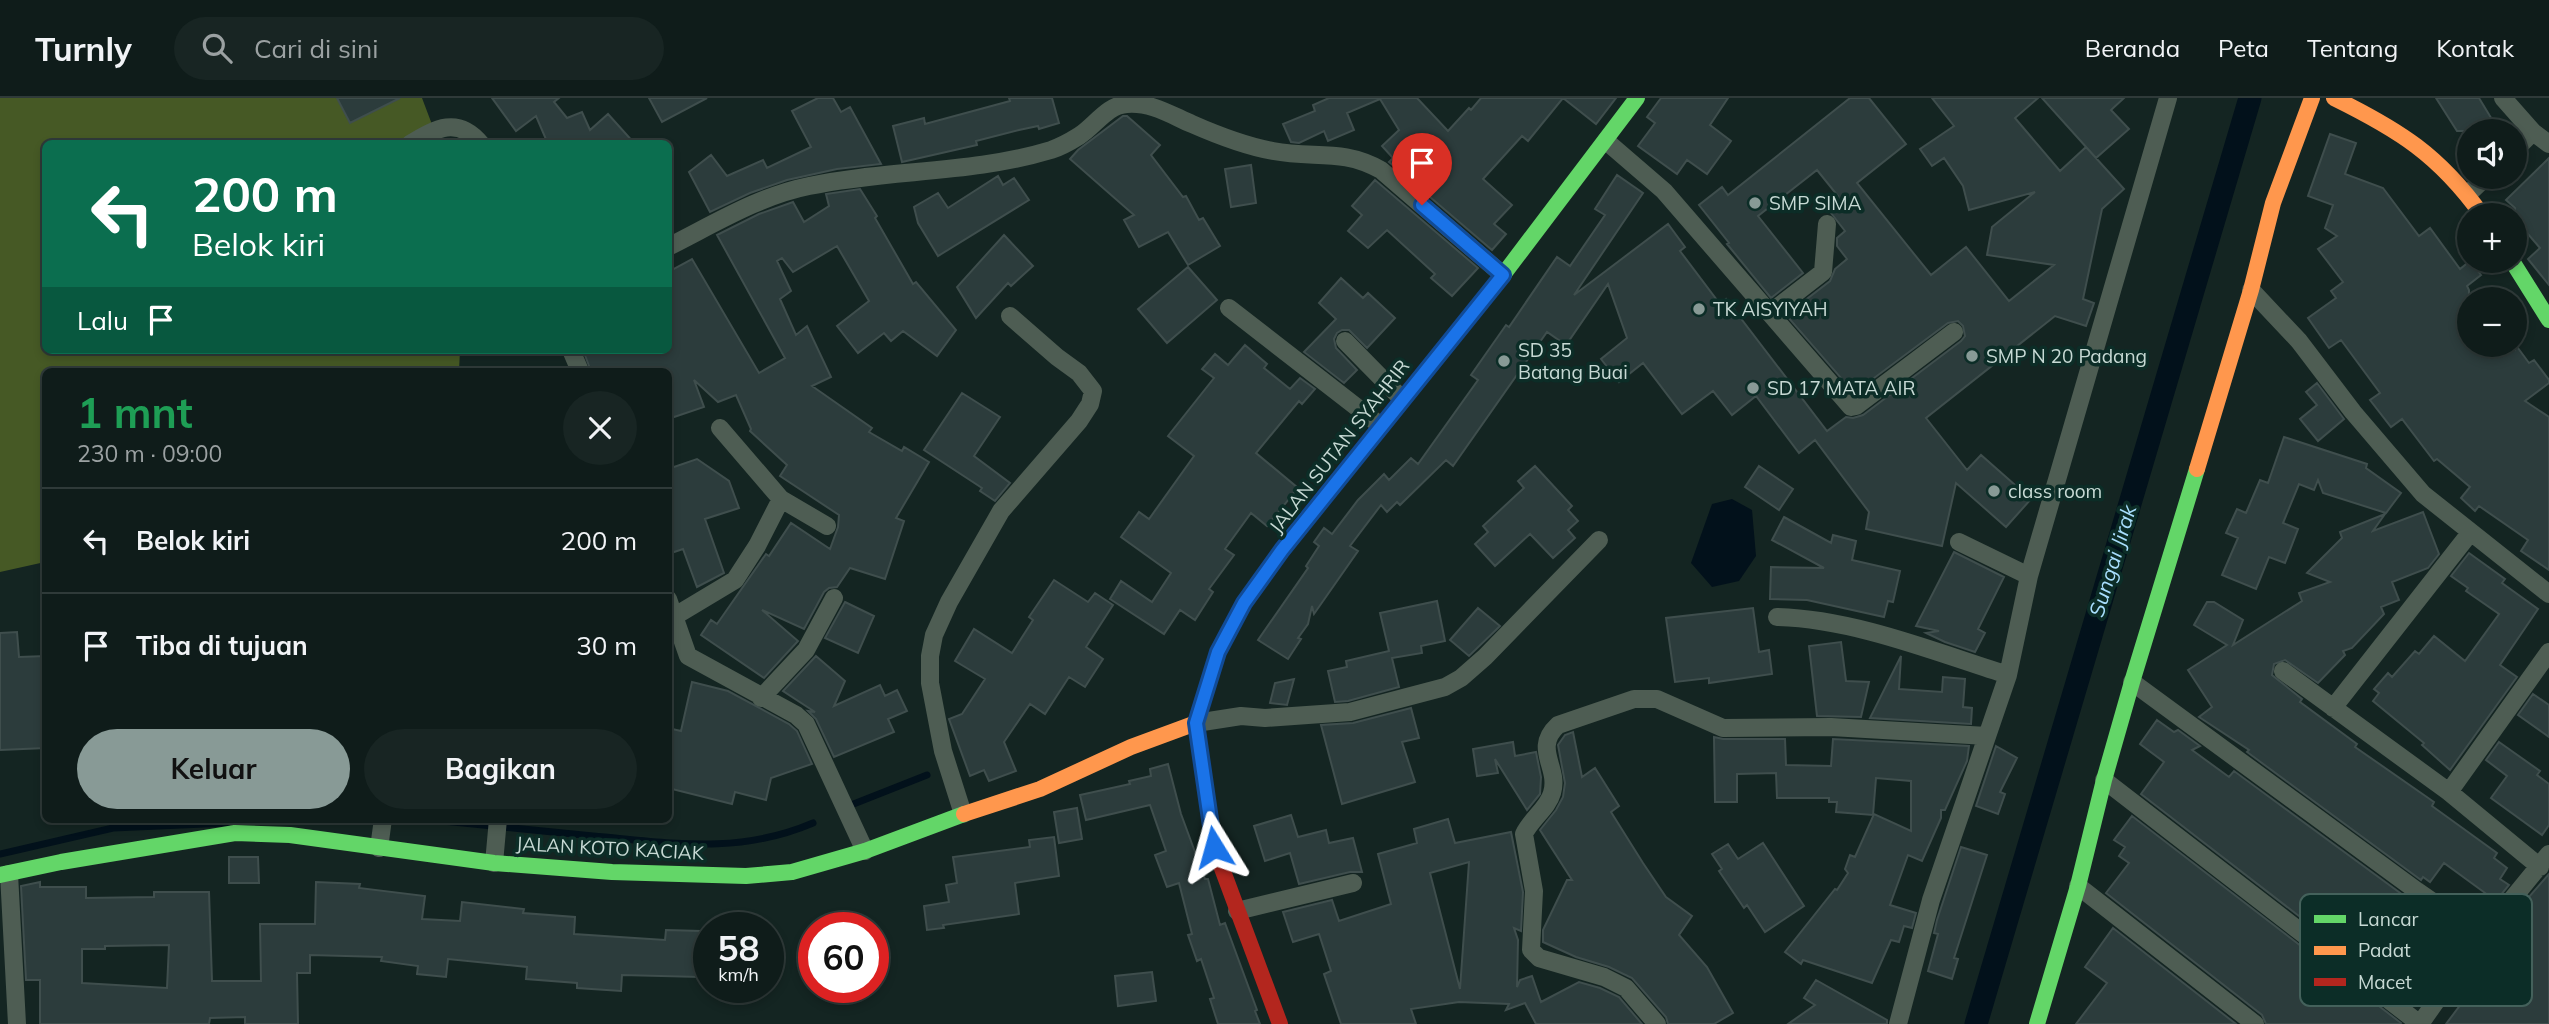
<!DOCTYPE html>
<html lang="id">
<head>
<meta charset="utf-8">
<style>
	:root { --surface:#0f1c1a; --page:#182523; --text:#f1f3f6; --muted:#9ba1a2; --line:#2f3a39; --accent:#889a96 }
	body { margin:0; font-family:Mulish,sans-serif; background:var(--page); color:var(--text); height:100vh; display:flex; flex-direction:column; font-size:26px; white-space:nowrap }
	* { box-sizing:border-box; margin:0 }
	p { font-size:23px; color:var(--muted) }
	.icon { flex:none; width:38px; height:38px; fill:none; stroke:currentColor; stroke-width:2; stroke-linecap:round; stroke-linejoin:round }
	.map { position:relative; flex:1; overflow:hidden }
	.sheet { position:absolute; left:42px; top:270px; width:630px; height:455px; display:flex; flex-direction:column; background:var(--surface); border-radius:10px; box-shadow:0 4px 10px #0003,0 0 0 2px var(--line) }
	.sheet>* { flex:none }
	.banner { position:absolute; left:42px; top:42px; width:630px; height:214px; border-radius:10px; box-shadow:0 4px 10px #0003,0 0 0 2px var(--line); background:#0b6e4f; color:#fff; overflow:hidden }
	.fabs { position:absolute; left:2457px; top:21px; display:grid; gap:14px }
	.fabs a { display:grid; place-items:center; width:70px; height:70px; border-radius:50%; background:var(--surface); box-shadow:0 4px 10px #0003,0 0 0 2px var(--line); font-size:35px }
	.speed { position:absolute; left:693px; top:814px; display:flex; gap:14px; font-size:35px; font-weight:700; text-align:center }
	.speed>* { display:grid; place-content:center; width:91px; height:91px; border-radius:50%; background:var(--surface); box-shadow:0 4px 10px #0003,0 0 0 2px var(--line); line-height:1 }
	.speed small { font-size:18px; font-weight:400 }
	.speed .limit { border:10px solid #d22; background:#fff; color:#111 }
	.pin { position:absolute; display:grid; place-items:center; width:60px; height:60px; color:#fff; margin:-72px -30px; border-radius:50% 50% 50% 0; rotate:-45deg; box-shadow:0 0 7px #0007 }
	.pin .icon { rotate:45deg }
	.me { position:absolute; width:77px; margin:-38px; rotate:352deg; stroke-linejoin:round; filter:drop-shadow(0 0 5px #0008) }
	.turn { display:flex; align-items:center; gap:24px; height:147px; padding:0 35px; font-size:32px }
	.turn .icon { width:91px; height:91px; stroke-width:2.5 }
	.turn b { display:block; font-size:49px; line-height:60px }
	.then { display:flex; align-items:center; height:66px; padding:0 35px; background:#0003; gap:14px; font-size:26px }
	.round { display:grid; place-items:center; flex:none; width:74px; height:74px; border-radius:37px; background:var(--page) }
	.summary { display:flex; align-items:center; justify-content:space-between; height:119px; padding:0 35px }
	h1 { font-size:42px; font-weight:700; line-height:52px; color:#1e9e55 }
	.primary-button { display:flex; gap:14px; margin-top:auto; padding:14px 35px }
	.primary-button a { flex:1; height:80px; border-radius:42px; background:var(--accent); color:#111; font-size:28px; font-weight:700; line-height:80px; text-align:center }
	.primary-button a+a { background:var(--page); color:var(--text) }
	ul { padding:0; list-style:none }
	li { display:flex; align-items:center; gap:21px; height:105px; padding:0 35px; border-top:2px solid var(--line) }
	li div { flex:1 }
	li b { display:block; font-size:26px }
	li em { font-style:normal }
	header { display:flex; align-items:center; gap:42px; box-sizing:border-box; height:98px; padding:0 35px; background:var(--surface); border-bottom:2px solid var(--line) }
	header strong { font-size:33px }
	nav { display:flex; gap:38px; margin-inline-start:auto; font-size:24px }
	.search { width:490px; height:63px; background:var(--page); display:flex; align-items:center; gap:18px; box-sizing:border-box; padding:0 24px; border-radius:38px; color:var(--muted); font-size:26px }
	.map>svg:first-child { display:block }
	.forest { fill:#465925 }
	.water { fill:#02111b }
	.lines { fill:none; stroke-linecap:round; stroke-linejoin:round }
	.stream { stroke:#02111b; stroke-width:7 }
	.canal { stroke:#02111b; stroke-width:23 }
	.building { fill:#2c3c3c; stroke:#3f4e4d; stroke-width:2; fill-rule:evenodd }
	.street { stroke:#4e5d53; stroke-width:18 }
	.fast { stroke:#63d668; stroke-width:16 }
	.slow { stroke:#ff974d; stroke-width:16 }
	.jam { stroke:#b3261e; stroke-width:16 }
	.route-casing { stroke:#114b97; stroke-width:18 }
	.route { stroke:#1a73e8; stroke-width:12 }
	.poi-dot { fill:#889a96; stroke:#0c2d27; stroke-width:2.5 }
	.labels { text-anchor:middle; stroke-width:7; stroke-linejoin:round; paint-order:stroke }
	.poi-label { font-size:19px; fill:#c7d9d4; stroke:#0c2d27; text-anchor:start }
	.street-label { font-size:19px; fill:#c7d9d4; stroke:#0c2d27 }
	.water-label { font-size:21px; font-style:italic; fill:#a8defd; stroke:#0c2d27 }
	.key { fill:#0c2d27; stroke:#44615b; stroke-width:2 }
	.key-label { font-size:19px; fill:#c7d9d4 }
</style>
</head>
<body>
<header>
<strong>Turnly</strong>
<div class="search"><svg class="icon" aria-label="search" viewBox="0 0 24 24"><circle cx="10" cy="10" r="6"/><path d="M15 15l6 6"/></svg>Cari di sini</div>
<nav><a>Beranda</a><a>Peta</a><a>Tentang</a><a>Kontak</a></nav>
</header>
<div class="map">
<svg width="2549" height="926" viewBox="0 0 2549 926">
	<rect width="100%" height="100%" fill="#142522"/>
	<!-- forest -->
	<path class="forest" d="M0,0H422L439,45L46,46V252H460L459,273H46L45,464L0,474Z"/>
	<!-- water -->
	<path class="water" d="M1732,401L1752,412L1756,458L1739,483L1712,489L1691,465L1712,406Z"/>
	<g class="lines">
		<!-- stream -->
		<path class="stream" d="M851,707L927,677
			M423,721C480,727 536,732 593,738C672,745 738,757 813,725
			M246,724L301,721
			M0,756L113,730L227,725"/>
		<!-- canal -->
		<path class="canal" d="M1976,926L2250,0"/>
	</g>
	<!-- building -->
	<path class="building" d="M337,0H400L350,25Z
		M492,0H559L554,4L567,20L582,14L590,32L608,16L635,46H548L536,18L516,33Z
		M649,0H707L662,24Z
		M818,0H833L841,14L850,9L881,66L837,71L787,82L750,95L710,114L689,74L711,57L727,78L763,62L767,70L811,49L792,13Z
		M1009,0H1052L1059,25L1039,31L1038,28L1019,32L976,43L977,47L902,64L893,28L924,20L925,26L1010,3Z
		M1329,0H1417L1448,33L1469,10L1471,12L1481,0H1616L1596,26L1563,0L1528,43L1522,38L1483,81L1512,107L1494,126L1506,136L1492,152L1389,64L1393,60L1382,48L1399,32L1380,1L1347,15L1354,32L1328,43L1324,33L1299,45L1291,44L1283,26L1315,13L1313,7Z
		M1661,0H1728L1710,27L1731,43L1707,76L1687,62L1677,76L1638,48L1655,25L1647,19Z
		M1850,0H1869L1906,46L1857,85L1931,177L1966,149L2009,203L2054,167L1987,157L1992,129L2035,94L1969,112L1963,88L1944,60L1932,68L1920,51L1954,28L1932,0H2038L2015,20L2060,73L2086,49L2124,91L2102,111L2083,201L2094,205L2086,228L2055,218L1926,320L1967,372L1981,357L2031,401L2006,429L1956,385L1942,448L1866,431L1869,414L1815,342L1799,355L1756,298L1732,317L1713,293L1682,316L1643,265L1619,284L1601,261L1627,240L1608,186L1566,247L1547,234L1453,368L1446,362L1400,407L1397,404L1387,414L1381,407L1350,448L1358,453L1314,516L1312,508L1308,526L1298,540L1301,541L1288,561L1258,542L1308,470L1306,468L1319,448L1314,444L1324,430L1332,436L1358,402L1384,376L1389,382L1411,360L1418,366L1478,282L1471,277L1506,227L1509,229L1557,159L1570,168L1605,117L1595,111L1617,77L1643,95L1574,197L1668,126L1685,149L1680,153L1720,206L1726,201L1827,333L1846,319L1853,320L1863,317L1961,243L1965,238L1963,228L1958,223L1948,225L1854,295L1786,217L1830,183L1835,171L1847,161L1837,148V140L1845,133L1831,115L1838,110L1832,102L1838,98L1817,72L1758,118L1803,175L1771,200L1727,146L1729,145L1699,107L1722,89L1728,97Z
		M2042,0H2124L2111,12L2129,31L2096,60Z
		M2436,0H2479L2499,33H2457Z
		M1123,18H1127L1160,47L1151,57L1183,99L1186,98L1199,122L1203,120L1220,148L1188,167L1168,134L1139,149L1124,122L1134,117L1070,61L1078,52Z
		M2330,36L2356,45L2345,76L2383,90L2419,138L2430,130L2460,171L2470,163L2481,177L2467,188L2469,192V247H2511L2515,251V246L2529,265L2534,262L2549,282V285L2525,303L2549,319V472L2521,453L2528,442L2479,408L2475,413L2461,400L2470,389L2437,361L2434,363L2402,321L2391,329L2370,302L2380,295L2341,242L2329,250L2308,220L2336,200L2331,193L2343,184L2318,151L2337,138L2325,130L2333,107L2308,98Z
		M2549,60V187L2528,161L2540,150L2515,121V110L2506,102Z
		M1251,67L1256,105L1231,109L1225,71Z
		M998,78L1003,87L1014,80L1029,102L938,158L918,125L914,109L938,95L948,110Z
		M1375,82L1478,170L1452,198L1431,180L1435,176L1387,132L1368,150L1348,133L1362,117L1352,108Z
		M860,91L877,118L875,120L913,186L916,184L956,232L937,258L903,233L891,243L884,235L858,255L837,228L869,203L837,148L793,174L782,160L777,163L791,193L780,201L796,237L807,228L831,279L812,288L872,330L869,334L902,353L904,349L929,364L896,420L904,423L885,481L850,470L837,489L829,490L824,494L804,531L762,512L798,543L764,580L701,537L711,522L717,526L766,456L769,458L791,425L830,451L838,429L839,417L780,378L787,367L750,333L751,331L736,297L718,304L694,282L704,309L668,321V273H591L583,252H668V174L692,161L759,275L785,260L717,137L759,116L793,104L804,124L829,108L826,96Z
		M1004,137L1033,168L1011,188L1008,185L976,220L957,189Z
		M1188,169L1217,202L1167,245L1138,211Z
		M1341,180L1363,200L1368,195L1395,220L1367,250L1349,232H1342L1337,235L1334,241L1336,250L1357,272L1344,285L1304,254L1336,221L1319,205Z
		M1245,247L1267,266L1264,270L1290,291L1300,280L1315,291L1302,306L1299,303L1256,355L1298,390L1267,428L1251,415L1225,451L1234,457L1209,491L1213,494L1195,522L1180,512L1164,536L1110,501L1121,483L1152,504L1171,475L1121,439L1139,414L1149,421L1194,358L1168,338L1214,280L1202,271L1215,256L1228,267Z
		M2317,285L2344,321L2318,343L2300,321L2317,307L2306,294Z
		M962,295L1000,319L974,358L1010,385L995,403L980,393L982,390L924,352Z
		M2284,339L2367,366L2366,370L2401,395L2386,415L2323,395L2318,382L2314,392L2299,386L2283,425L2298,431L2285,465L2269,459L2256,491L2222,477L2238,440L2226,435L2237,411L2246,415L2260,382L2268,385Z
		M697,361L729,383L739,410L705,421L724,475L697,489L683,451L668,456V371Z
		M1535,368L1572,408L1568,412L1578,423L1568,432L1575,440L1553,460L1530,436L1495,468L1475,446L1488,434L1483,428L1524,390L1518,383Z
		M1759,368L1793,391L1779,412L1745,389Z
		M2423,414L2439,456L2428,470L2392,484L2399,502L2381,509L2384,516L2352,550L2343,553L2345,557L2318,585L2285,562L2274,566L2272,577L2302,601L2300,604L2357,646L2355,649L2434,704L2432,708L2497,755L2494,760L2507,770L2500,781L2509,787L2496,803L2444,765L2430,784L2423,779L2421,782L2247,654L2249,652L2199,619L2212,609L2188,572L2227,547L2194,527L2207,504H2214L2243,522L2233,547L2302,503L2299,495L2330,484L2307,475L2342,440L2340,434L2385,416L2373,433Z
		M1784,419L1831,445L1833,437L1856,443L1852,462L1900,473L1893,504L1888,503L1884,519L1807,502L1770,501L1771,469L1824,470L1772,442Z
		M1954,454L2004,479L1978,531L1985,535L1975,554L1945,544L1926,535L1939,533L1916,528Z
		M2469,455L2505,481L2502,485L2538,511L2500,567L2517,579L2450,672L2422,647L2424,645L2373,603L2379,595L2374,591L2388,575L2392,579L2415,553L2419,556L2434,538L2465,563L2499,516L2466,493L2468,490L2451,478Z
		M1054,482L1088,504L1095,495L1113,507L1086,549L1103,561L1085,589L1069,579L1045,616L1030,606L1004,644L1016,673L989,683L984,672L970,678L949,621L962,616L985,581L955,563L974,531L1012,555L1033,522L1029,519Z
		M1437,503L1445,543L1421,548L1422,555L1392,560L1399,589L1348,603L1335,604L1328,573L1347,569L1346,563L1389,553L1380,515Z
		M845,504L874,518L858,555L825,540Z
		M1478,510L1500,528L1469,558L1450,542Z
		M1753,510L1759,554L1769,552L1772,576L1709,585V580L1675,584L1666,520Z
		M17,534L19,559L46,558V650L0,652V535Z
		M1841,544L1846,583L1869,584L1861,619L1817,618L1809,548Z
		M816,558L845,583L834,608L880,587L885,598L897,592L907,613L888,621L894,634L834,659L816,621L808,613L815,614L783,593Z
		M1901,558L1899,591L1942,594L1943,579L1965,581L1963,609L1972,610L1971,626L1870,620Z
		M1294,581L1287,607L1270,605L1275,585Z
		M692,584L728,593L789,626L797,633L812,666L771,680L766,702L735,694L732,706L668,690V630L681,633Z
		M2533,596L2549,607V639L2518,617Z
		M1411,610L1419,640L1402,644L1415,684L1342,706L1321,627L1353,625Z
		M2157,622L2174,634L2178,632L2200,648L2192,652L2229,679L2234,673L2407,800L2400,809L2458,852L2444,873L2441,871L2434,879L2414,907L2141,696L2164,664L2140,646Z
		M1573,634L1582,679L1595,670L1619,708L1611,714L1643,765L1666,799L1692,818L1679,837L1707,869L1733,915L1714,926H1668L1666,919L1632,880L1609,869L1576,859L1543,844V832L1567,782H1572L1540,732L1556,712L1563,699L1565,685L1558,647L1565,637Z
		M1714,639L1723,641H1785L1786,667L1831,668L1833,641L1969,648L1967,663L1945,712H1941V720L1922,763L1908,757L1890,807L1916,815L1912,830L1904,828L1899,844L1891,842L1872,885L1803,862L1801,866L1785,854L1835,791L1837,792L1848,775L1845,771L1850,757L1855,759L1874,716L1911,733V683L1876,680L1873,717L1836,714L1837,704H1829V700H1777L1776,675L1737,676V704H1715Z
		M1513,644L1515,658L1536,654L1541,679L1540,696L1527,712L1495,661L1498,675L1477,678L1473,651Z
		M2499,644L2540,673L2537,677L2549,686V727L2542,737L2491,700L2507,678L2486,662Z
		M1996,648L2017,660L2000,694L2005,696L1998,716L1976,708Z
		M1168,666L1181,716L1205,781H1208L1220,827L1225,825L1257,912L1255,913L1260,926H1218L1210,901L1214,900L1201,861L1197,863L1188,837L1192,836L1179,785L1167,789L1155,757L1166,753L1150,707L1086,722L1080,697L1130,686L1129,683L1151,678L1150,671Z
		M1077,710L1082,741L1059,745L1054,714Z
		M1291,717L1298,739L1326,732L1329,745L1353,740L1362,774H1350L1299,786L1290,755L1265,763L1254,728Z
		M2132,718L2401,925L2400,926H2266L2262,917L2106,795L2129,765L2119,758L2125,749L2114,742Z
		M1448,721L1455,745L1511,734L1523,794L1521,833L1514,830L1518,842L1517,889L1520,882L1532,878L1541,904L1579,884L1600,890L1619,899L1642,926H1536L1525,905L1506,912L1509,906L1459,904L1411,911L1416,926H1341L1324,876L1331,873L1319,836L1293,844L1283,814L1332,802L1339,823L1391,806L1378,756L1417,745L1414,731ZM1469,764L1460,891L1430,775Z
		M1054,739L1059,778L1015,785L1019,816L943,827L944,830L927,832L924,808L949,804L946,787L957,785L953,759L1030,749L1029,742Z
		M1763,745L1804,808L1765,834L1747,807L1744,810L1719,773L1722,771L1712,756L1728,746L1738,761Z
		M1961,749L1987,757L1954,860L1958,861L1952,881L1928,873L1938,836L1934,835L1937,822Z
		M229,759H258L259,785H229Z
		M2549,776V926H2446L2470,894L2461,887L2477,865L2480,867L2493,849L2502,856L2523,828L2518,824L2521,821L2514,816Z
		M40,784V789H86V800L154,799V794H209L212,883H261L260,826H315L316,784L360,786L359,790L425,798L422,821L460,823L462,804L524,811L523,815L575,819L574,836L665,842L666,832L701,833L700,879L622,877L621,893L577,890V885L526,881L527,869L448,861L446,879L417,876L418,868L381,863L382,859L310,857V875H297L298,926H245V919L210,920L209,926H40V882H26L21,788ZM169,847L167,890L82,885V851H105V848Z
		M2113,830L2236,926H2076L2107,885L2085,869Z
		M1152,874L1156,903L1118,908L1115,878Z
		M1816,882L1887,922V926H1788L1815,907L1804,900Z"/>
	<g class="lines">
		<!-- street -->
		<path class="street" d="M2503,0L2533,34L2549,46
			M1606,43L1664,93L1851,309L1856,308L1954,234
			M410,46C436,30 458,18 481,46
			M2515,52L2533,34
			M2468,96L2486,79
			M668,149C714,126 759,98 809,88C889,71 972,76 1051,52C1060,49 1071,43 1079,38C1095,28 1107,7 1127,6C1151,4 1171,17 1192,26C1217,37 1245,48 1273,53C1314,61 1342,50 1381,72L1503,177
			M2251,192L2299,243L2353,314L2423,396L2549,496
			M1229,210L1381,328
			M1770,215L1823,174L1827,126
			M1345,243L1402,301
			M571,252L580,273
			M720,330L781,401L827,428
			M1959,444L2029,478
			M668,501L688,558L796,617L806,626L865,753
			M675,518L735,482L757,448L781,401
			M1777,519C1854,521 1935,554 2008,577
			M2283,573L2449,694L2540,769
			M2132,584L2417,793L2482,838
			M761,600L806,552L834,500
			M2333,610L2470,435
			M1196,625L1241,618L1265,620L1350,614L1445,589L1461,580L1485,559L1599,442
			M2104,682L2420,926
			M2449,694L2549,554
			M963,716L943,653L930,585V558L934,537L949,504L1001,413L1079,323L1090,306L1093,293L1079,275L1057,259L1010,218
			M379,750L383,721
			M494,765L498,721
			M9,776L17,926
			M2078,788L2255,926
			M1237,813L1353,785
			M1657,926L1626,890L1604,879L1539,860L1531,852L1534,793L1524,736C1531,721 1548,710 1552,695C1560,669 1532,651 1558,627L1634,601H1657L1723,630L1831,629L1987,638
			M1898,926L1931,802L2008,577L2029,478L2168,0
			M2420,926L2482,838L2549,756"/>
		<!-- fast -->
		<path class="fast" d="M2512,163L2549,222
			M1210,721L1196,625L1218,554L1244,505L1282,452L1503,177L1637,0
			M0,777L61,764L235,735L290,737L494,765L612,774L746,778L792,774L865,753L964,716
			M2037,926L2078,788L2104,682L2132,584L2197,371"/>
		<!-- slow -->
		<path class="slow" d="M2334,0C2399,32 2439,57 2482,117
			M2197,371L2251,192L2273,105L2312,0
			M964,716L1040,691L1131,649L1196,625"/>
		<!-- jam -->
		<path class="jam" d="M1210,721L1214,749L1280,926"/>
	</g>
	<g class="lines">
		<!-- route casing -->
		<g class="route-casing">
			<path id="route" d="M1214,749L1196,625L1218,554L1244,505L1282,452L1503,177L1422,107"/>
		</g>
		<!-- route -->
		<use href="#route" class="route"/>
	</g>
	<!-- markers -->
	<g class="poi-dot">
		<circle cx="1755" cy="105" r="7"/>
		<circle cx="1699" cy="211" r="7"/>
		<circle cx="1972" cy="258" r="7"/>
		<circle cx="1504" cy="263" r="7"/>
		<circle cx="1753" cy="290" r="7"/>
		<circle cx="1994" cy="393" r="7"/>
	</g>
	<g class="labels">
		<!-- poi labels -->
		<g class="poi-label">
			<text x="1769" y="112">SMP SIMA</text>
			<text x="1713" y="218">TK AISYIYAH</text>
			<text x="1518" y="259">SD 35<tspan x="1518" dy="22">Batang Buai</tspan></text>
			<text x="1986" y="265">SMP N 20 Padang</text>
			<text x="1767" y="297">SD 17 MATA AIR</text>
			<text x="2008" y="400">class room</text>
		</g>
		<!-- street labels -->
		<g class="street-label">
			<text transform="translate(1339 348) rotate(-52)" y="7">JALAN SUTAN SYAHRIR</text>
			<text transform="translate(610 750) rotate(3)" y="7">JALAN KOTO KACIAK</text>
		</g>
		<!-- water labels -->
		<g class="water-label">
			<text transform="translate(2113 463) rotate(-73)" y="7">Sungai Jirak</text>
		</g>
	</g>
	<!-- legend -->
	<rect x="2300" y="796" width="232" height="112" rx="10" class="key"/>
	<rect x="2314" y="817" width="32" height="8" fill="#63d668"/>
	<rect x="2314" y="848" width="32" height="9" fill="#ff974d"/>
	<rect x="2314" y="880" width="32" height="8" fill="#b3261e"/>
	<g class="key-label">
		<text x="2358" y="828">Lancar</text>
		<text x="2358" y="859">Padat</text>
		<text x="2358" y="891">Macet</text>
	</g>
</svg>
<div class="fabs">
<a><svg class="icon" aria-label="sound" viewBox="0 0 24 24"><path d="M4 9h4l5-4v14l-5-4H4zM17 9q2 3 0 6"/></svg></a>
<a>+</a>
<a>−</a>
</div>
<div class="speed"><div>58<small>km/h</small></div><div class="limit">60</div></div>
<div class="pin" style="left:1422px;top:107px;background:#d93025"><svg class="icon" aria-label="arrive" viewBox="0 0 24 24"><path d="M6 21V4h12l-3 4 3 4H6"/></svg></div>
<svg class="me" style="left:1214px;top:749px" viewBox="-20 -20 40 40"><path d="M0-17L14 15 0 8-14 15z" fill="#1a73e8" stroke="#fff" stroke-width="4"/></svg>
<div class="banner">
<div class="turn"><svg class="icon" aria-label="left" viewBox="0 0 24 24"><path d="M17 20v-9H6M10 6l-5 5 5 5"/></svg><div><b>200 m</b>Belok kiri</div></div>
<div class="then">Lalu<svg class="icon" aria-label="arrive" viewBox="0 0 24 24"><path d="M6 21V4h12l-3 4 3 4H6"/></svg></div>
</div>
<section class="sheet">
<div class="summary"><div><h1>1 mnt</h1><p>230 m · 09:00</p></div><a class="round"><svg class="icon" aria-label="close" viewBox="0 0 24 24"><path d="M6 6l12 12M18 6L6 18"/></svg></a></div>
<ul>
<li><svg class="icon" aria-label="left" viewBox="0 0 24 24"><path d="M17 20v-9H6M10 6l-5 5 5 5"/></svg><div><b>Belok kiri</b></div><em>200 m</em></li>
<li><svg class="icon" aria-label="arrive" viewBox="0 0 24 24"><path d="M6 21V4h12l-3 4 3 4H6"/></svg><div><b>Tiba di tujuan</b></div><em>30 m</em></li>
</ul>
<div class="primary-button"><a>Keluar</a><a>Bagikan</a></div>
</section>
</div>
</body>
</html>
